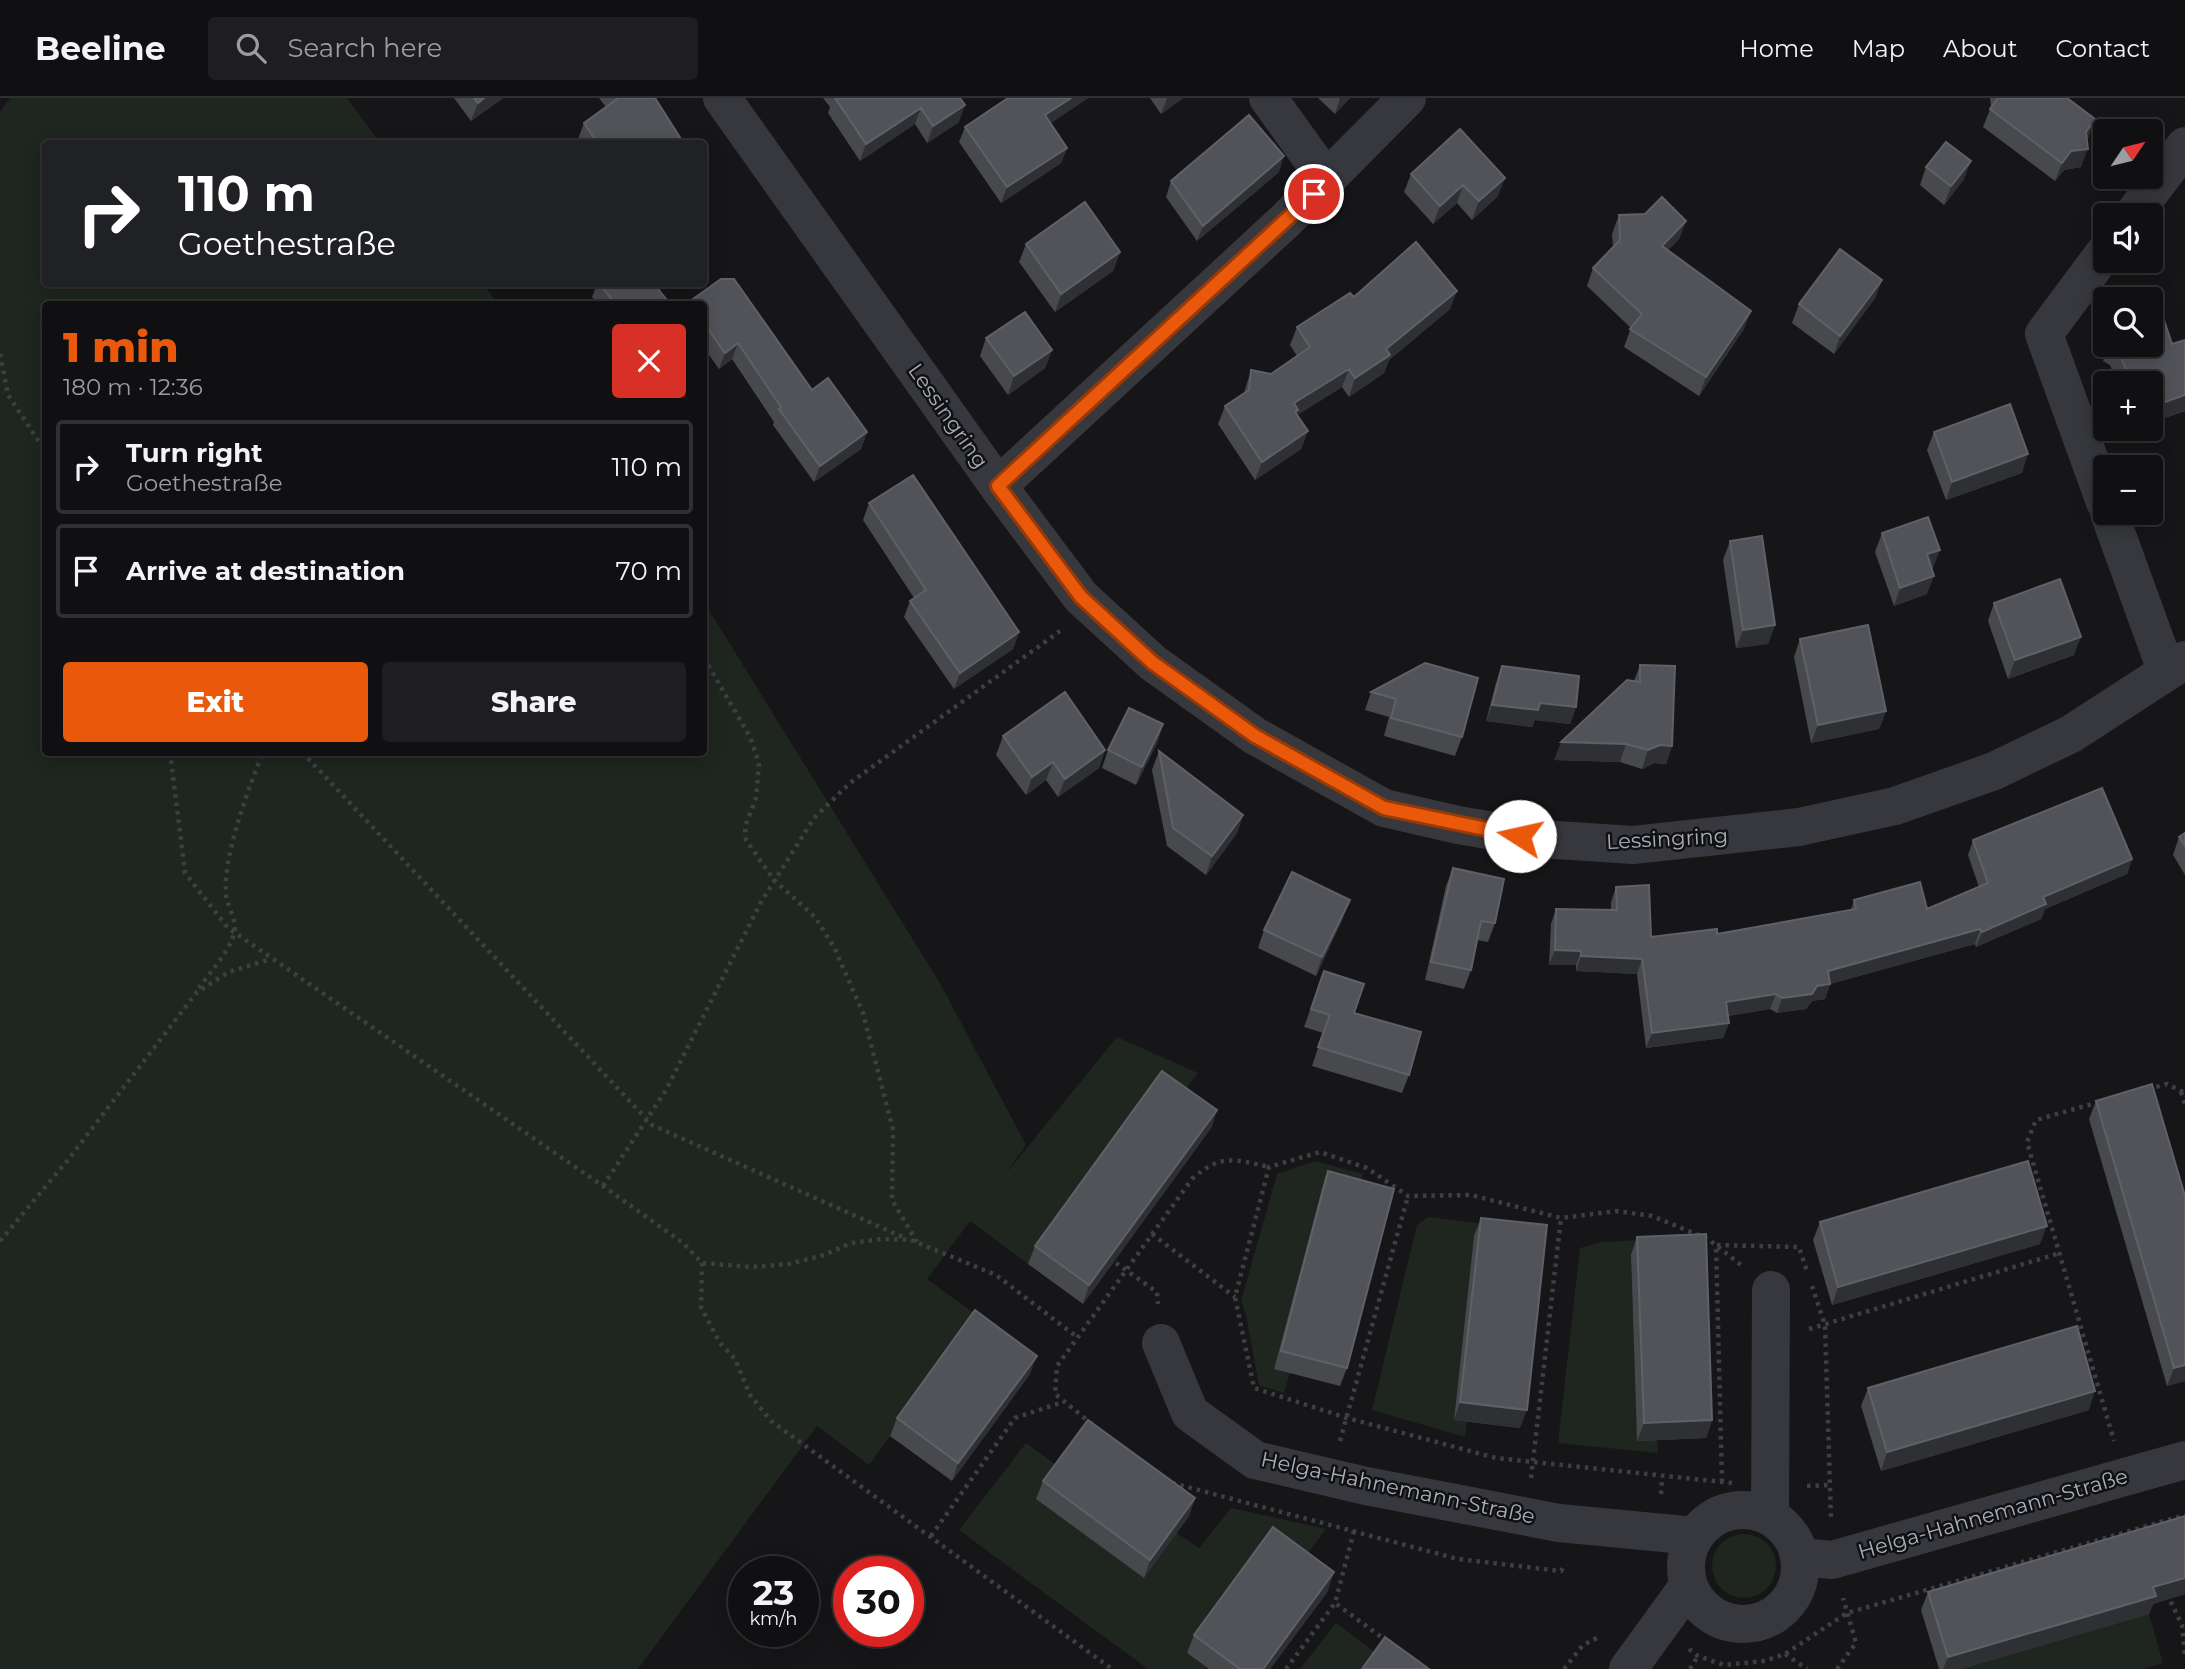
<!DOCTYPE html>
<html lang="en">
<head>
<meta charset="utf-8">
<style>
	:root { --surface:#101012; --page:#1e1e20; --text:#f1f3f6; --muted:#9c9d9f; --line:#303032; --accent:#ea580c }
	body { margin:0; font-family:Montserrat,sans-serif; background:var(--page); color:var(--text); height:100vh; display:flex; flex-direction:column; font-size:26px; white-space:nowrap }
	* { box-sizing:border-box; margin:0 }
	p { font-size:23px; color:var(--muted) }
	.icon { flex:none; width:38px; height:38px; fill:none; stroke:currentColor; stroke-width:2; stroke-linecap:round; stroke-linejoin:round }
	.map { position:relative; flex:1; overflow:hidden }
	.panel { position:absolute; left:42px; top:203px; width:665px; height:455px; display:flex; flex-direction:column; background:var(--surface); border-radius:7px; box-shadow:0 4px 18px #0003,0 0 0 2px var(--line) }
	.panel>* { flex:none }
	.banner { position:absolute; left:42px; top:42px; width:665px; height:147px; border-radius:7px; box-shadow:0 4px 18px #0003,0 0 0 2px var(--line); background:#202124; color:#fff; overflow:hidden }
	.needle { width:46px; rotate:55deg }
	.fabs { position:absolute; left:2093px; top:21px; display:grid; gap:14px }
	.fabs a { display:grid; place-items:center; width:70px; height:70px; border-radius:7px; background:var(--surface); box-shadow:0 4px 18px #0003,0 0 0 2px var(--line); font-size:35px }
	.speed { position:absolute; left:728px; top:1458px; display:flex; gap:14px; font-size:35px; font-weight:700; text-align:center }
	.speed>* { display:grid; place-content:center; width:91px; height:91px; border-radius:50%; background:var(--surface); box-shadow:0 4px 18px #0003,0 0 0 2px var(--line); line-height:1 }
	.speed small { font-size:18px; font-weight:400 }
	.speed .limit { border:10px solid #d22; background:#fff; color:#111 }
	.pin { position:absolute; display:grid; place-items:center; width:60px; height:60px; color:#fff; margin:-30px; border:4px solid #fff; border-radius:50%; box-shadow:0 2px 7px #0007 }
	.me { position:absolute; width:77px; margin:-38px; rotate:280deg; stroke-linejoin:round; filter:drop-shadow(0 0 5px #0008) }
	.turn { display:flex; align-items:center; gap:24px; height:147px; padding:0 21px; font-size:32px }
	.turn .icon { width:91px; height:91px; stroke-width:2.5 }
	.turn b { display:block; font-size:49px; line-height:60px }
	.round { display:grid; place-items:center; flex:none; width:74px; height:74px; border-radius:7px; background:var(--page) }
	.head { display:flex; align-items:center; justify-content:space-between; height:119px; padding:0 21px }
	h1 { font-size:42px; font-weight:800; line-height:52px; color:var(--accent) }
	.cta { display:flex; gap:14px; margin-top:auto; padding:14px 21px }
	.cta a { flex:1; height:80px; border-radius:7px; background:var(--accent); color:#fff; font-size:28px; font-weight:800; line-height:80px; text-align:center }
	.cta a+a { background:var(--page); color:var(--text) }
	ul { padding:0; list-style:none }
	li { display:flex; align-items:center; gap:21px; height:94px; margin:0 14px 10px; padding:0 7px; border:4px solid var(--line); border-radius:7px }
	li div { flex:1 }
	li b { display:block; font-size:26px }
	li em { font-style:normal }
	header { display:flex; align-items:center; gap:42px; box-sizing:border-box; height:98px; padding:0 35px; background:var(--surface); border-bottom:2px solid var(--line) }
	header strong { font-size:33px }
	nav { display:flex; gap:38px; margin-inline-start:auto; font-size:24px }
	.search { width:490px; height:63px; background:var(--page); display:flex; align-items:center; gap:18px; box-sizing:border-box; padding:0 24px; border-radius:7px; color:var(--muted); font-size:26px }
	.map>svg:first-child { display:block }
	.green { fill:#1e261f }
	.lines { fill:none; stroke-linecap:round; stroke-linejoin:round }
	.path { stroke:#3d3f44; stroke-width:4.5; stroke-dasharray:3.5 5; stroke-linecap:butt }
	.street { stroke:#37383d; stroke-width:38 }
	.wall { fill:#47494d }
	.shaded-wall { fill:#2f3033 }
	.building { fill:#525359; stroke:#5f6168; stroke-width:2 }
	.route-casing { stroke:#983908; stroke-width:18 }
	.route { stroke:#ea580c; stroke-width:12 }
	.labels { text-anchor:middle; stroke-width:5; stroke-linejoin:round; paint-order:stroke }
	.street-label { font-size:21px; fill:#a8adb8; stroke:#111113 }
</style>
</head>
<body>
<header>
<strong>Beeline</strong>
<div class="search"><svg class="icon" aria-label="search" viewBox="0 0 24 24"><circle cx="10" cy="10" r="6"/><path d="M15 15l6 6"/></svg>Search here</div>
<nav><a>Home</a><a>Map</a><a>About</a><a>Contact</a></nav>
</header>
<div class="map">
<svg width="2185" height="1571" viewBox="0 0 2185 1571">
	<rect width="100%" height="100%" fill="#161618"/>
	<!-- green -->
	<path class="green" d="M10,0H347L380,45L46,46V186H483L498,206H46V654H704V504L941,887L1026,1047L1004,1078L1117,939L1198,975L1175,1005L1155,991L1028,1166L970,1123L927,1181L1001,1235L968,1231L869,1367L817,1328L638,1571H0V14Z
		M1315,1063L1363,1076L1356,1100L1322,1092L1274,1270L1290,1275L1284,1295L1259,1287L1246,1217L1241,1203L1277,1076Z
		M1428,1119L1493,1127L1474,1139L1454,1322L1467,1324L1465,1339L1372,1312L1417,1127Z
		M1644,1142L1631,1158L1637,1342H1657L1658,1355L1558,1345L1580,1150L1601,1144Z
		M1026,1345L1060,1370L1144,1480L1177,1435L1199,1450L1231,1410L1326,1431L1297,1470L1187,1555L1208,1571H1148L959,1432Z
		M1712 1468a32 32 0 1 1 64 0a32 32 0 1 1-64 0Z
		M2149,1516L2163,1565L2143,1571H1961Z
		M1336,1525L1379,1557L1369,1571H1300Z"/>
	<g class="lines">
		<!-- path -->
		<path class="path" d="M0,256L8,297L46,354
			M704,560L750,639L759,665L756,700L745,729L746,742L774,782L815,819L834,849L863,915L893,1032L892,1102L917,1144
			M170,654L185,775L228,830L603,1088L683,1145L702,1165L752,1169L789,1166L824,1157L851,1145L882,1141L911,1142L996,1177L1077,1239
			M302,654L652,1027L907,1141
			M199,890C210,874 228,855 234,836C238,821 226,808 226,795C223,758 249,689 263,654
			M2148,991L2167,986L2185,995
			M2181,994L2185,1006
			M2099,1004L2036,1022L2027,1044L2114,1343
			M603,1088L666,992L761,804L814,720L850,685L1060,533
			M1152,1136L1235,1199
			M0,1143L67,1063L197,894L229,874L271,861
			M702,1165L701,1209L720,1245L735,1261L750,1297L771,1323L1112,1571
			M1116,1165L1157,1194L1158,1206
			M1812,1188L1825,1227L1831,1422
			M1809,1231L2060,1155
			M1092,1326L1055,1296L1057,1268L1192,1081C1220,1056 1234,1061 1269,1069
			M1340,1343L1408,1098
			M1531,1380L1561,1120
			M1722,1384L1716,1147L1799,1149L1807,1173
			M1172,1385L1458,1461L1561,1473L1566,1466
			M1732,1385L1496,1360L1347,1320L1254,1290L1235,1199L1269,1069L1320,1054L1367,1070L1408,1098L1471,1097L1561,1120L1617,1113L1652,1118L1708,1141L1741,1167
			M1807,1388L1830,1387
			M1661,1396L1662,1379
			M1354,1433L1335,1505L1388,1544
			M931,1438L1015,1320L1063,1304
			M2167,1496L2182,1527L2185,1558
			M1689,1551L1698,1558L1724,1567L1765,1563L1785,1556L1847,1515L2185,1417
			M1785,1556L1807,1571
			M1286,1571L1335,1505
			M1564,1571L1583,1547L1601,1538
			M1690,1571L1698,1558
			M1837,1571L1856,1545L1843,1500"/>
		<!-- street -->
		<path class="street" d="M722,0L998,388L1081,499L1153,565L1255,638L1384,710L1458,727L1541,741L1633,747L1799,729L1895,708L1994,673L2071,636L2185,562
			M1268,0L1327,82
			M2133,117L2185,48
			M2105,154L2044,236L2105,404
			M998,388L1286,122L1407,0
			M2109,415L2166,572
			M1161,1245L1190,1315L1255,1362L1366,1388L1559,1425L1695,1438
			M1686 1469a57 57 0 1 1 114 0a57 57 0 1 1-114 0Z
			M1770,1419L1771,1192
			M1799,1459L1832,1462L2185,1362
			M1628,1571L1689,1487"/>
	</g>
	<!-- wall -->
	<path class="wall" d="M454,0H503L471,23Z
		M599,0H655L681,41L679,46H581L578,41L584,25L606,9Z
		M823,0H960L959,24L927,45L915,26L860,63L828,15L830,9Z
		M1008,0H1088L1051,25L1067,50L1061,65L1001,105L959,44L965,29Z
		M1150,0H1183L1161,16Z
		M1318,0H1350L1335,16Z
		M1990,0H2067L2095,21L2087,42L2081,69L2064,72L2055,83L1983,29L1991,9Z
		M1460,31L1498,98L1472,122L1457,105L1433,126L1404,94L1411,76Z
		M1926,69L1964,81L1944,107L1920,87Z
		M1279,74L1197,143L1166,99L1171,83Z
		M1619,117L1686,123L1679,141L1668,152L1744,231L1699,298L1624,249L1631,230L1587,188L1593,170L1613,149L1612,136Z
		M1026,146L1120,154L1113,173L1055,214L1019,164Z
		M721,181H734L812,292L828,280L867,334L861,351L814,384L773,327L774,324L732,261L719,271L704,250V206H688L689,204Z
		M1882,182L1875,200L1834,256L1792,225L1799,206Z
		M597,186H654L670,206H598L592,199Z
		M1354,199L1450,211L1389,262L1384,275L1349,299L1342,289L1297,317L1308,333L1301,351L1255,382L1218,326L1225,308L1244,295L1251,272L1271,276L1297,258L1290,247L1297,229Z
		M986,240L1052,252L1045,270L1008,297L980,258Z
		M2185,242V313L2151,325V285H2117L2110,267L2103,263L2109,247L2172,246Z
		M1934,334L2022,375L1946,402L1927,352Z
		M869,405L1019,534L1013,551L954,591L904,519L910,503L914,500L863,422Z
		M1882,435L1933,470L1931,471L1927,496L1894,508L1875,454Z
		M1730,443L1775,527L1768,546L1736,550L1723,462Z
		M1994,505L2074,557L2008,581L1988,523Z
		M1800,541L1886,613L1879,631L1811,645L1794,559Z
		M1425,565L1462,639L1455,658L1384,638L1389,619L1365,612L1371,594Z
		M1640,567L1672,648L1666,666L1654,665L1642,671L1620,664L1554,662L1634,583Z
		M1502,568L1576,609L1570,626L1535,622L1532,629L1486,623L1496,585Z
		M1163,626L1157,645L1136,687L1102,670L1108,652Z
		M1003,638L1105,652L1099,670L1058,699L1046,682L1026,697L996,657Z
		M1159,653L1243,717L1237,735L1206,777L1167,748L1152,672Z
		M2185,735V777L2173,757L2179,739Z
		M1973,742L2132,761L2127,776L2045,811L2041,821L1976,849L1975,846L1830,886L1825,901L1812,903L1806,911L1777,915L1770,911L1728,918L1729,925L1723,940L1646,950L1637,876L1576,873V867H1549L1551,826L1556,811L1611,812V804L1616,789L1651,839L1717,836L1851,812L1854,802L1927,811L1979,789L1968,757Z
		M1453,770L1495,825L1488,844L1477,842L1471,872L1464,891L1425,882L1446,788Z
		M1343,820L1316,878L1258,850L1264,832Z
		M1324,873L1354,915L1409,977L1402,995L1312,968L1323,935L1304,929Z
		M2096,1003L2185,1098V1283L2167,1288L2089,1021Z
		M1217,1012L1211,1030L1083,1206L1028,1166L1035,1148Z
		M1328,1073L1347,1270L1340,1288L1274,1271L1322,1091Z
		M1481,1120L1520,1330L1454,1322L1474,1138Z
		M1820,1124L2040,1146L1832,1207L1813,1142Z
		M1637,1139L1712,1322L1706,1340L1637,1343L1631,1157Z
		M1030,1276L952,1383L890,1338L897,1320Z
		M1868,1290L2089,1312L1881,1373L1861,1308Z
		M1043,1383L1195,1400L1189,1418L1144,1480L1036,1401Z
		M2185,1418V1496L2153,1506L2149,1516L1961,1571H1939L1921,1512L1928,1494Z
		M1328,1493L1270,1571H1209L1187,1555L1194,1537Z"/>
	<!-- shaded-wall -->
	<path class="shaded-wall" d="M484,0H503L471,23L478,5Z
		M1071,0H1088L1039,33L1045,17Z
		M1167,0H1183L1161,16Z
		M1340,0H1350L1335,16Z
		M965,7L959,24L927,45L933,28Z
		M921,10L915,26L860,63L866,46Z
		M2095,21L2088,40L2079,52L2086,34Z
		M1067,50L1061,65L1001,105L1007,89Z
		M2088,51L2081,69L2064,72L2055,83L2062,65L2071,53Z
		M1284,58L1279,74L1197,143L1203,128Z
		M1971,63L1964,81L1944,107L1951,88Z
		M1505,80L1498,98L1472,122L1479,103Z
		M1463,87L1457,105L1433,126L1440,108Z
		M1686,123L1679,141L1655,166L1662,148Z
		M1120,154L1113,173L1055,214L1061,196Z
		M1882,182L1875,200L1834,256L1840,238Z
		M1457,193L1450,211L1389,262L1384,275L1349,299L1355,280L1386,251Z
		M1751,213L1744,231L1699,298L1706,279Z
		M738,245L732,261L719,271L725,255Z
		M1052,252L1045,270L1008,297L1014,278Z
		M1349,271L1342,289L1296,318L1294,305Z
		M2185,297V313L2151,325V317L2154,308Z
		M1308,333L1301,351L1255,382L1262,364Z
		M867,334L861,351L814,384L820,368Z
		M2028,356L2022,375L1946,402L1952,384Z
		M1940,452L1933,470L1920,474L1927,456Z
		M1934,478L1927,496L1894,508L1900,490Z
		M1775,527L1768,546L1736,550L1743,532Z
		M1019,534L1013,551L954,591L960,575Z
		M2081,539L2074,557L2008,581L2015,562Z
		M1540,605L1576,609L1570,626L1535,622L1532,629L1486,623L1492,607Z
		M1886,613L1879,631L1811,645L1818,627Z
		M1163,626L1157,645L1136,687L1142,669Z
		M1561,644L1626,646L1620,664L1554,662Z
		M1660,647L1672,648L1666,666L1654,665L1642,671L1648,652Z
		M1105,652L1099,670L1058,699L1065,681Z
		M1053,664L1046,682L1026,697L1032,679Z
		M1243,717L1237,735L1206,777L1212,758Z
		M2132,761L2127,776L2045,811L2041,821L1976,849L1982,834L2043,799Z
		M1350,802L1343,820L1316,878L1322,859Z
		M1980,831L1975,846L1830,886L1825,901L1812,903L1806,911L1777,915L1782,900L1828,873Z
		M1555,852L1581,853L1576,867H1549Z
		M1581,858L1642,861L1637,876L1576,873Z
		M1776,896L1770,911L1720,919L1726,904Z
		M1729,925L1723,940L1646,950L1652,935Z
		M1217,1012L1211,1030L1083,1206L1089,1187Z
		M2047,1128L2040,1146L1832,1207L1838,1189Z
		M1037,1258L1030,1276L952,1383L958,1365Z
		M2185,1267V1283L2167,1288L2174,1270Z
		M2095,1293L2089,1312L1881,1373L1887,1354Z
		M1460,1304L1527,1312L1520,1330L1454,1322Z
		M1712,1322L1706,1340L1637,1343L1644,1325Z
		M1195,1400L1189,1418L1144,1480L1150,1462Z
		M1334,1474L1328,1493L1270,1571H1263Z
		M2185,1480V1496L2153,1506L2149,1516L1961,1571H1943L1948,1559L2153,1489Z"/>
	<!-- building -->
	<path class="building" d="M474,0H484L478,5Z
		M617,0H655L681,41L674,46H598L584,25L617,1Z
		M835,0H960L965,7L933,28L921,10L866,46Z
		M1008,0H1071L1045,17L1067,50L1007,89L965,29Z
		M1998,0H2067L2095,21L2086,34L2088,51L2071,53L2062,65L1990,11Z
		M1249,17L1284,58L1203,128L1171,83Z
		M1460,31L1505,80L1479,103L1463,87L1440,108L1411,76Z
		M1946,44L1971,63L1951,88L1926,69Z
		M1662,99L1686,123L1662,148L1751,213L1706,279L1630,231L1642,216L1593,170L1620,142L1619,117L1645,116Z
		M1085,104L1120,154L1061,196L1026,146Z
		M1416,144L1457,193L1386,251L1390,257L1355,280L1349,271L1294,305L1298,312L1295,314L1308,333L1262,364L1225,308L1249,292L1251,272L1271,276L1310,249L1297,229L1350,195L1354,199Z
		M1840,151L1882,182L1840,238L1799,206Z
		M721,181H734L812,292L828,280L867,334L820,368L779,311L781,309L738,245L725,255L704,225V206H691L689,204Z
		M600,186H654L670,206H615Z
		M2159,207L2172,246L2185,242V297L2154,308L2151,307V285H2131L2117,249L2113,247H2151V210Z
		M1025,214L1052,252L1014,278L986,240Z
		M2010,306L2028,356L1952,384L1934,334Z
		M913,377L1019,534L960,575L910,503L926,492L869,405Z
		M1928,419L1940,452L1927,456L1934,478L1900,490L1882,435Z
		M1762,438L1775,527L1743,532L1730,443Z
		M2060,481L2081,539L2015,562L1994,505Z
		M1868,527L1886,613L1818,627L1800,541Z
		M1425,565L1478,580L1462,639L1391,620L1396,601L1371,594Z
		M1640,567L1675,568L1672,648L1660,647L1648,652L1626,646L1561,644L1627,582L1640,584Z
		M1502,568L1579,578L1576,609L1540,605L1538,612L1492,607Z
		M1065,594L1105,652L1065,681L1053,664L1032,679L1003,638Z
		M1129,610L1163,626L1142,669L1108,652Z
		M1159,653L1243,717L1212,758L1173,730Z
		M2102,690L2132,761L2043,799L2046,806L1982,834L1980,831L1828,873L1830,886L1817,888L1812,896L1782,900L1776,896L1726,904L1729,925L1652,935L1642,861L1581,858V853L1555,852L1556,811L1617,812L1616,789L1649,787L1651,839L1717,831V836L1856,811L1854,802L1920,784L1927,811L1988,785L1973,742Z
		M2185,735V748L2179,739Z
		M1453,770L1504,781L1495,825L1481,823L1471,872L1431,864Z
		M1292,774L1350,802L1322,859L1264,832Z
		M1324,873L1364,886L1354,915L1421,934L1409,977L1318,949L1330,917L1311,911Z
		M1162,973L1217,1012L1089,1187L1035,1148Z
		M2152,986L2185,1098V1267L2174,1270L2096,1003Z
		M2028,1063L2047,1128L1838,1189L1820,1124Z
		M1328,1073L1394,1091L1347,1270L1281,1253Z
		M1481,1120L1547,1127L1527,1312L1460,1304Z
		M1706,1136L1712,1322L1644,1325L1637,1139Z
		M975,1212L1037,1258L958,1365L897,1320Z
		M2077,1228L2095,1293L1887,1354L1868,1290Z
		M1088,1322L1195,1400L1150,1462L1043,1383Z
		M2185,1418V1480L2153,1489L2156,1498L1948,1559L1928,1494Z
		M1273,1429L1334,1474L1263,1571H1240L1194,1537Z
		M1385,1539L1429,1571H1362Z"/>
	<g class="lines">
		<!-- route casing -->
		<g class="route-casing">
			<path id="route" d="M1314,96L998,388L1081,499L1153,565L1255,638L1384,710L1520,738"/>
		</g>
		<!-- route -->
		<use href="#route" class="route"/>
	</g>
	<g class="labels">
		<!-- street labels -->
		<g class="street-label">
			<text transform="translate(948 318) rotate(55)" y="7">Lessingring</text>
			<text transform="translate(1667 741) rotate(-3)" y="7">Lessingring</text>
			<text transform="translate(1398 1390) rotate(12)" y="7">Helga-Hahnemann-Straße</text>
			<text transform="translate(1993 1416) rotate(-16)" y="7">Helga-Hahnemann-Straße</text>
		</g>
	</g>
</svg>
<div class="fabs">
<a><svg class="needle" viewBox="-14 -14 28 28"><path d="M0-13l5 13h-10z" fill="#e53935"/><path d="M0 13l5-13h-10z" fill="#9c9d9f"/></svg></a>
<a><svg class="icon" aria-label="sound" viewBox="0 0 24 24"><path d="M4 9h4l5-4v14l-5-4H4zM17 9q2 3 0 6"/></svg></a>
<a><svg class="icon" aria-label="search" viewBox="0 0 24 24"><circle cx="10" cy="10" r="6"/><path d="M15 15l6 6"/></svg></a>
<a>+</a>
<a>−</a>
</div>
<div class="speed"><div>23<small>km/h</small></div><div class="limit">30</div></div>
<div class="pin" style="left:1314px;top:96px;background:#d93025"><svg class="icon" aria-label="arrive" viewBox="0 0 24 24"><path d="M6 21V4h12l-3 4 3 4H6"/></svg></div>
<svg class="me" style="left:1520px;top:738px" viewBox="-20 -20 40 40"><circle r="19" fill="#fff"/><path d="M0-13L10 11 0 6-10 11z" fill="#ea580c"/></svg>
<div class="banner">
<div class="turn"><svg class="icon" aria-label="right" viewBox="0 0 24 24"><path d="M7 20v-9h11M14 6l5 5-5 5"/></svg><div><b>110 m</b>Goethestraße</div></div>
</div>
<section class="panel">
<div class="head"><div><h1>1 min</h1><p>180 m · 12:36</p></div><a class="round" style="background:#d93025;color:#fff"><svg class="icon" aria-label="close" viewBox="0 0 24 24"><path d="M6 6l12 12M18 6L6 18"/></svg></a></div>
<ul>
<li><svg class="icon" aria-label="right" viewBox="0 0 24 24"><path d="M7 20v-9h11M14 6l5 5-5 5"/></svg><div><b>Turn right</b><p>Goethestraße</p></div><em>110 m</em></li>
<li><svg class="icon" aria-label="arrive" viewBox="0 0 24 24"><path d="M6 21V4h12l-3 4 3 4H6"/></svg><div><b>Arrive at destination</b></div><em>70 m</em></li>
</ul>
<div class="cta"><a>Exit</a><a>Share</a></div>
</section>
</div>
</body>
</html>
